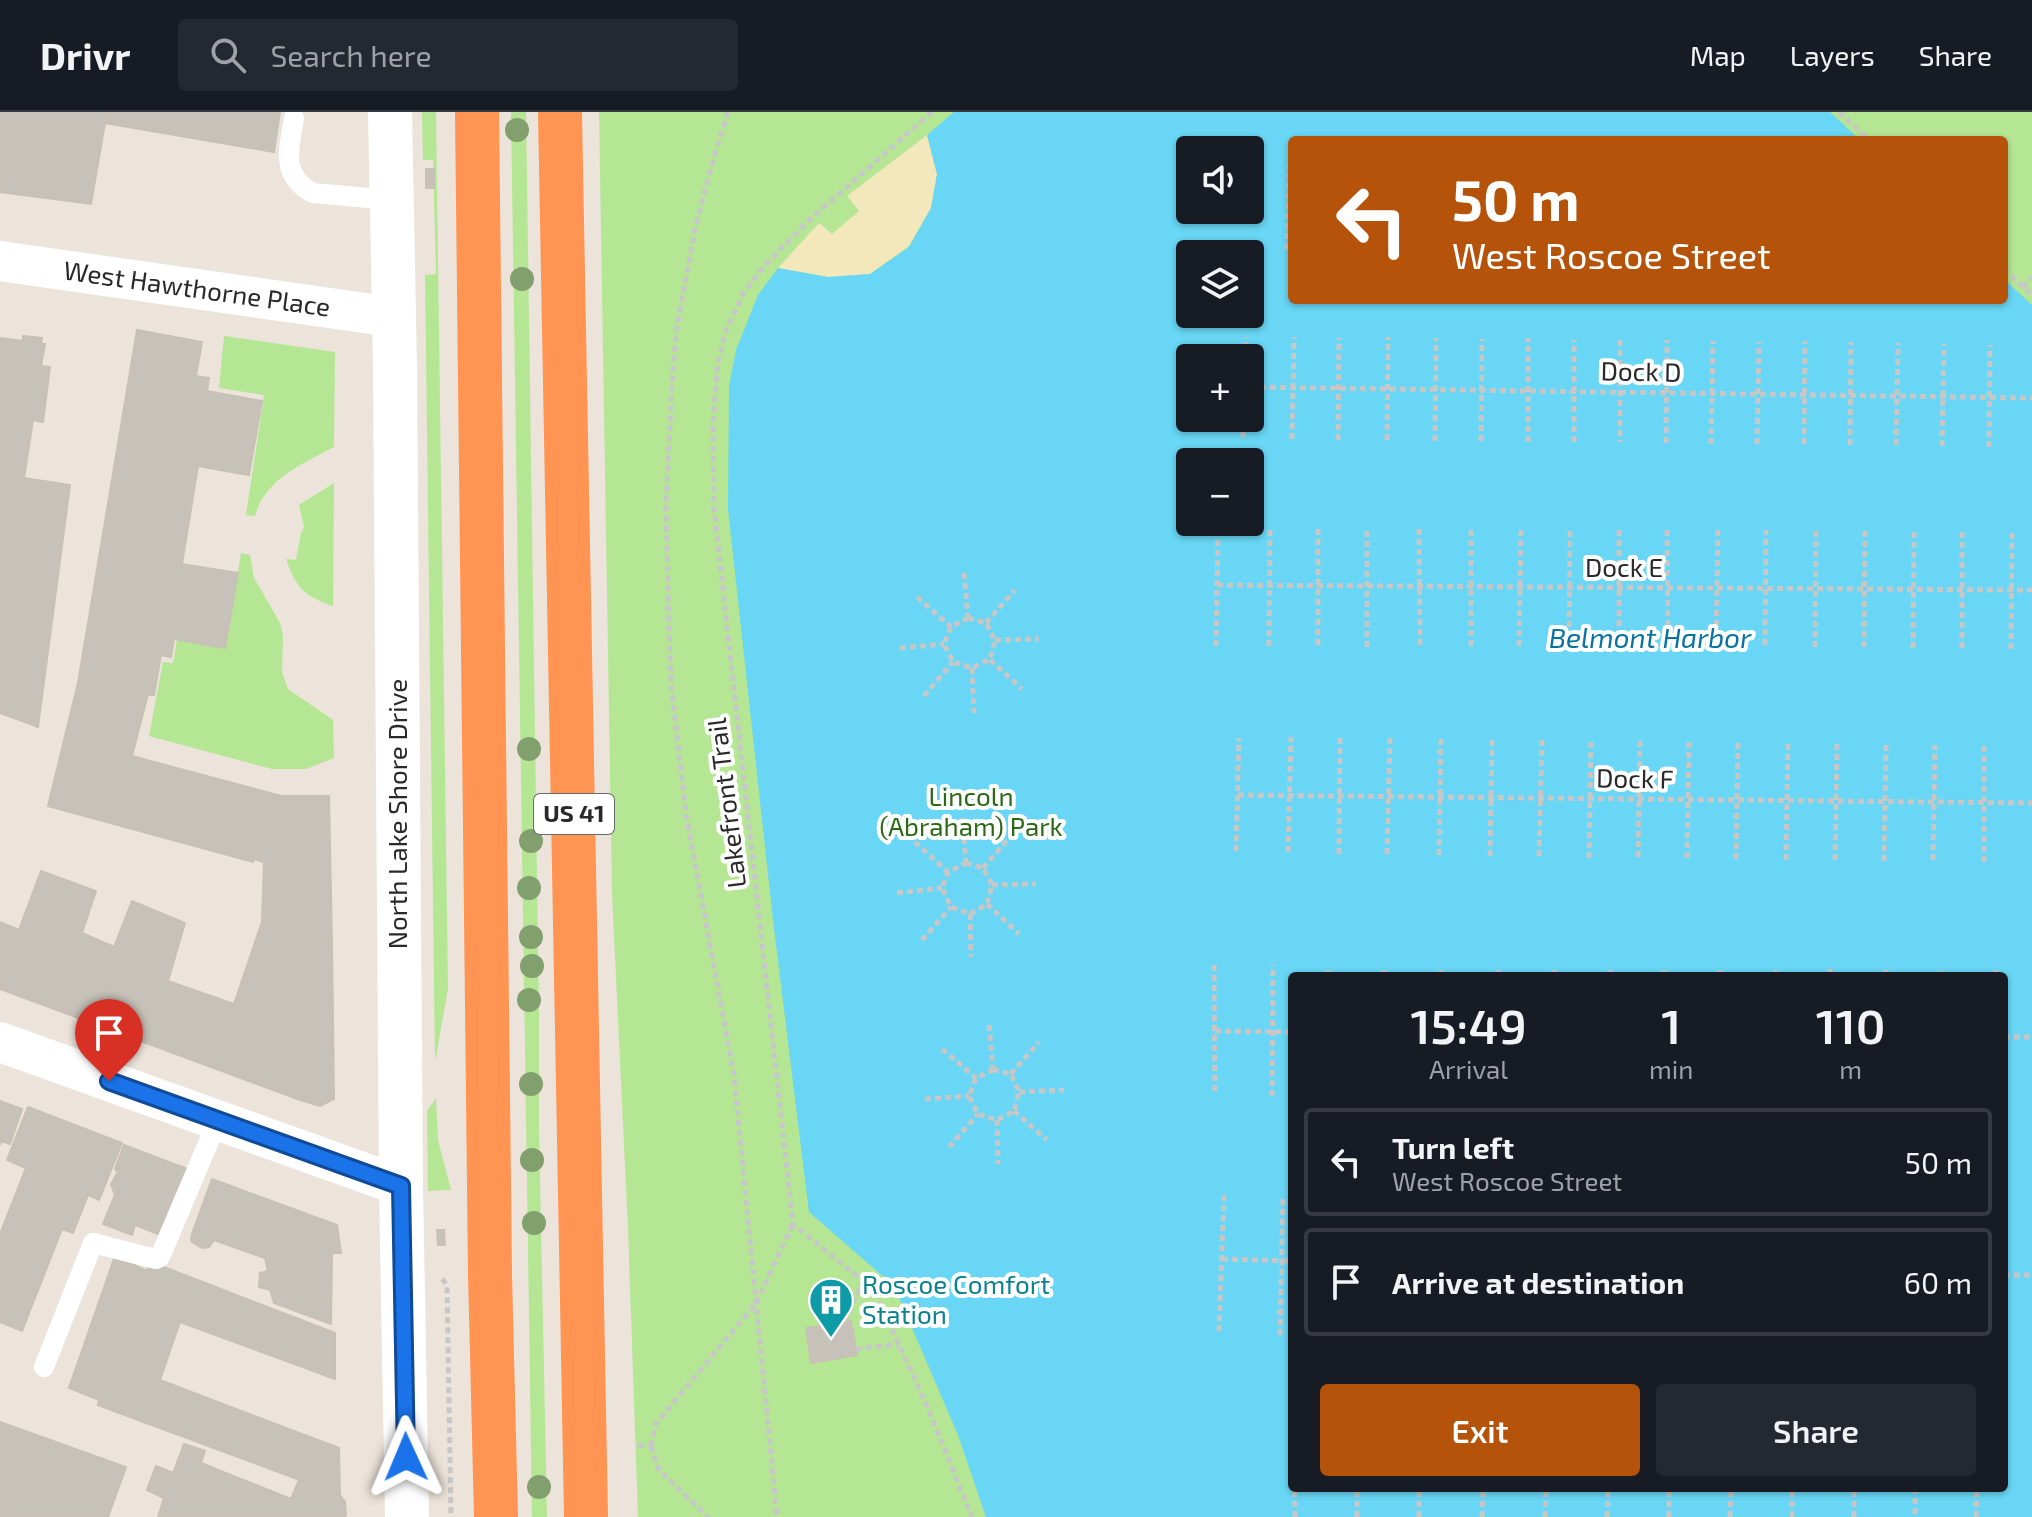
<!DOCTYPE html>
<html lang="en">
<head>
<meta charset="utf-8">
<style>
	:root { --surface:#171b24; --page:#242831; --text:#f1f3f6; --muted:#9ea1a6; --line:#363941; --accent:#b45309 }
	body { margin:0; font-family:"Exo 2",sans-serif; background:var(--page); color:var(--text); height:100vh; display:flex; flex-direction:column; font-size:30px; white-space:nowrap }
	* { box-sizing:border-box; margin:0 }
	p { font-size:26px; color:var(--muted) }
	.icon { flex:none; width:44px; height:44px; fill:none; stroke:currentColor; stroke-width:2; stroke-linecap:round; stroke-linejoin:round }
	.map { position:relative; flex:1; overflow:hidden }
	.sheet { position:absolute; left:1288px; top:860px; width:720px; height:520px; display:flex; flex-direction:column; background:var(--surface); border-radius:8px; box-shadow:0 2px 6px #0004 }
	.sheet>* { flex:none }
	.guide { position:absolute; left:1288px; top:24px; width:720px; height:168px; border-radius:8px; box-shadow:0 2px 6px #0004; background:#b45309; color:#fff; overflow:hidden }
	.buttons { position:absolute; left:1176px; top:24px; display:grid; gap:16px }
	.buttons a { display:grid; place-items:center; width:88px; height:88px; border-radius:8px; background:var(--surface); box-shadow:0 2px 6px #0004; font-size:40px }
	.pin { position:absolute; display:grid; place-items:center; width:68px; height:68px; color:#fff; margin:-82px -34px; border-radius:50% 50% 50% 0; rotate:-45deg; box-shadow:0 0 8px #0007 }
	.pin .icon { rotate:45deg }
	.me { position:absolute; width:88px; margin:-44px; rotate:359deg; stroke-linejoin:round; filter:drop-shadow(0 0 6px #0008) }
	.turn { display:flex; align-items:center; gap:28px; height:168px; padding:0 32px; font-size:36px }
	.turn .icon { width:104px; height:104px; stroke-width:2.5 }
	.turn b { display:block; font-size:56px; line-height:68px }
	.eta { display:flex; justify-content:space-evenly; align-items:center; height:136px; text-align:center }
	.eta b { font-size:48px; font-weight:600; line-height:56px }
	.primary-button { display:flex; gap:16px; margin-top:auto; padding:16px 32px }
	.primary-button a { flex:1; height:92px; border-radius:8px; background:var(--accent); color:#fff; font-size:32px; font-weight:600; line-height:92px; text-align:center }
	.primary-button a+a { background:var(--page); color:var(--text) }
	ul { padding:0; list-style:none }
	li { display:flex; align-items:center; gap:24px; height:108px; margin:0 16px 12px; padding:0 16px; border:4px solid var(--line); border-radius:8px }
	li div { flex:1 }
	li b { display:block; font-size:30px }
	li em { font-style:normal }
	header { display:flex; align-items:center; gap:48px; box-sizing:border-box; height:112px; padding:0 40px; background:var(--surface); border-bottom:2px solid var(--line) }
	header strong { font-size:38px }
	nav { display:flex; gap:44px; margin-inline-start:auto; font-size:28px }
	.search { width:560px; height:72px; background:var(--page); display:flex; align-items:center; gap:20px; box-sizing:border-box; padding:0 28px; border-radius:8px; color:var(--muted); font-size:30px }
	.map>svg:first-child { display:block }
	.green { fill:#b4e694; fill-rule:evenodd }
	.sand { fill:#f3e8bb }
	.water { fill:#68d6f4; fill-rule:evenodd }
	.building { fill:#c7c2b9; stroke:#c8c0b4; stroke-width:2 }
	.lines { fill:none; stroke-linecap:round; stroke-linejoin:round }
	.path { stroke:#c7c7c7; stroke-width:5; stroke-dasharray:6 4; stroke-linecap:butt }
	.lane { stroke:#fff; stroke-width:20 }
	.street { stroke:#fff; stroke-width:40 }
	.secondary { stroke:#fff; stroke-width:44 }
	.highway { stroke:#ff9453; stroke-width:44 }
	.tree { fill:#82a06e }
	.route-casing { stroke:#114b97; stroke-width:20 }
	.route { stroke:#1a73e8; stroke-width:14 }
	.labels { text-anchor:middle; stroke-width:8; stroke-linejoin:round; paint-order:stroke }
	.shield { fill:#fff; stroke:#696969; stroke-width:2 }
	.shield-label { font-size:24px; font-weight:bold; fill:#292929 }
	.street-label { font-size:26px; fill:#292929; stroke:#fff }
	.park-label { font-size:26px; fill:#2c6916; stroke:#fff }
	.culture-label { font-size:26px; fill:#0d838f; stroke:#fff; text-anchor:start }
	.water-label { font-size:28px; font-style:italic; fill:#0773a0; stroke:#fff }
</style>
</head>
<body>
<header>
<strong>Drivr</strong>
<div class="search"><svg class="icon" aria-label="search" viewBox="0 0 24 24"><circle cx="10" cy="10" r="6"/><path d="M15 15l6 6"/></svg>Search here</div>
<nav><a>Map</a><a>Layers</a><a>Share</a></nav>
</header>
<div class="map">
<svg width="2032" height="1405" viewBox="0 0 2032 1405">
	<rect width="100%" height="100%" fill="#ece4da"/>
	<!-- green -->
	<path class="green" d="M422,0H436L448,877L435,950L425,163L436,162L433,48H423Z
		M511,0H526L539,902V1017L547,1405H532Z
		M599,0H2032V1405H638L628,1117L612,782ZM1292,28H2004V188H1292ZM1190,38H1250V98H1190ZM1190,142H1250V202H1190ZM1190,246H1250V306H1190ZM1190,350H1250V410H1190ZM1292,864H2004V1376H1292Z
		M224,224L335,240L334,335C302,352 265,367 255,404L246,403L264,283L219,276Z
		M334,371L333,494C304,484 296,476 286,447L296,448L301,421L304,415L299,393Z
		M241,441L250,443L254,466L280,511L283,523L282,560L288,577L333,608L334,646L306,657H272L149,624L163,550L173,551L177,528L226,534Z
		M436,986L438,1028L451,1078L428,1079L427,999Z"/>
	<!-- sand -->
	<path class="sand" d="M927,23L937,62L931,96L909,134L870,162L828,165L778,156L819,111L832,122L859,99L847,84Z"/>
	<!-- water -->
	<path class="water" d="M954,0H1830L1860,28H1292V188H2004V167L2032,193V1405H986L958,1323L894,1174L809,1100L773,808L728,397L729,274L736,238L758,183L778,156L828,165L870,162L909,135L931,96L937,62L927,23ZM1190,38H1250V98H1190ZM1190,142H1250V202H1190ZM1190,246H1250V306H1190ZM1190,350H1250V410H1190ZM1292,864H2004V1376H1292Z"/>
	<!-- building -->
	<path class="building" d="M0,0H280L274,40L105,11L91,92L0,80Z
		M426,57H434V76H426Z
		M137,218L202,230L196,264L209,266L207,279L262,289L249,363L198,354L182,452L238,461L225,536L174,527L171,545L161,543L154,583L78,571Z
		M23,224L42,226L41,232H45L41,254L50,255L43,310L33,308L24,366L70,373L38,615L0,601V226L23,229Z
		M78,571L148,582L132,644L281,684H329L332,832L262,810L264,750L253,747V750L48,694Z
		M41,759L96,779L82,821L114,835L132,789L185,811L168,869L234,892L262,810L332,832L334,987L320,994L300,988L0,877V810L19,818Z
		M0,989L22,997L10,1032L1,1029L0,1033Z
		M28,995L122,1031L99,1088L88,1083L73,1121L62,1117L22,1219L0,1210V1122L26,1056L7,1048Z
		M124,1033L193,1059L163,1124L135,1113L132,1123L103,1112L115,1083L111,1072L118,1060L115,1057Z
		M212,1067L337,1113L341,1141H332L331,1212L274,1191L270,1178L259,1175L260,1161L268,1159L265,1146L214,1128L209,1135L202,1136L192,1130L191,1126L193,1119Z
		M437,1118H444L445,1133H438Z
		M115,1144L147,1159L151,1150L335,1221V1267L180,1210L160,1268L339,1336L340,1383L98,1293L99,1288L69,1276Z
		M851,1209L857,1243L811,1251L806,1216Z
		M0,1310L126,1355L108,1405H0Z
		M184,1332L205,1339L201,1351L291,1387L299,1368L340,1383L345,1390L346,1403L345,1405H158L164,1386L147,1378L156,1354L173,1361Z"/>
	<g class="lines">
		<!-- path -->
		<path class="path" d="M728,0L714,45L696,112L676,220L672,270L666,393L669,517L671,572L686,702L734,963L777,1405
			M932,0L807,110L765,153L744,180L725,221L717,257L713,315L714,396L793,1112L874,1178L926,1292L972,1405
			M1839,0L1869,28
			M1287,137L1290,34
			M2004,157L2032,183
			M2023,175L2032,165
			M1620,228V330
			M1245,246L1246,225
			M1250,275L2032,286
			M1243,325V306
			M1292,327L1294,225
			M1338,328L1339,226
			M1387,328L1388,225
			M1435,329L1436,226
			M1481,329L1482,227
			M1528,330V226
			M1574,330V228
			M1666,331L1667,228
			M1711,332L1713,229
			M1757,332L1759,230
			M1804,332L1805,229
			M1850,333L1851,230
			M1896,333L1898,231
			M1942,334L1944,232
			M1989,335L1990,233
			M1419,417L1420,533
			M1667,418L1668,534
			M964,461L968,506
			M1217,473L2032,478
			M917,485L951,515
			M968,506L986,511L995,528L990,547L972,556L953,550L944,532L951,515Z
			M986,511L1015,478
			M995,528L1039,527
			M1318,533V417
			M1765,533L1766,418
			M1216,534L1218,419
			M1269,534L1270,417
			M1471,534V417
			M1519,534L1521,418
			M1619,534V417
			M1716,534L1718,417
			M1367,535V418
			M1569,535L1570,417
			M1815,535L1816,419
			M1864,535L1865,419
			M900,536L944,532
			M1913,536L1914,419
			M1962,536V420
			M2011,537L2012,420
			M990,548L1022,577
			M972,556L974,601
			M924,584L953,550
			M1238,683L2032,691
			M962,706L966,751
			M915,730L948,760
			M1236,739L1239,626
			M1288,740L1291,625
			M1339,742L1340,625
			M1387,742L1390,626
			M1439,743L1441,627
			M1490,744L1492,626
			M1539,744L1542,628
			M1638,745L1640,629
			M1589,746L1591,627
			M1687,746L1689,629
			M1736,747L1738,630
			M1786,748L1788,631
			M1835,748L1837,631
			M1933,748L1935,633
			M1884,749L1886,633
			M1984,750V633
			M966,751L983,756L992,773L987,792L970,802L951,795L942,776L948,760Z
			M983,756L1012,723
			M992,773L1036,772
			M897,781L942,776
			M987,792L1019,822
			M970,802L971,845
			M922,828L951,795
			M1214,853L1215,982
			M1830,857V864
			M1328,864V855
			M1384,864V854
			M1441,864V855
			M1498,864V855
			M1554,864V857
			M1610,864V856
			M1664,864V857
			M1720,864V856
			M1775,864L1776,858
			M1886,864V858
			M1941,864V859
			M1996,864V858
			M989,913L993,958
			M1215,919L1292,920
			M2004,925H2032
			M942,937L976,966
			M993,958L1011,962L1019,980L1014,999L997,1008L978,1002L969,984L976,966Z
			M1011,962L1039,930
			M1019,980L1064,978
			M1272,984L1273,853
			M925,987L969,984
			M1014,999L1047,1028
			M997,1008L998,1052
			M949,1035L978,1002
			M1222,1147L1292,1149
			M2004,1163H2032
			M442,1167L447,1173L451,1405
			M845,1210L863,1168
			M1219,1219L1224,1083
			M1280,1223L1283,1083
			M856,1237L899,1232
			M638,1333L651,1334
			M651,1334L655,1313L756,1191L793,1112
			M651,1334L659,1358L708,1405
			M1915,1376V1405
			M1295,1405V1376
			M1357,1405V1376
			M1419,1405V1376
			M1482,1405L1483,1376
			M1545,1405L1546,1376
			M1607,1405L1608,1376
			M1669,1405V1376
			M1730,1405L1731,1376
			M1792,1405V1376
			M1854,1405V1376
			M1976,1405L1977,1376"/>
		<!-- lane -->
		<path class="lane" d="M294,6C289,37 280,64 313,81L391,88
			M44,1255L93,1131L156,1147L160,1145L218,1008"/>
		<!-- street -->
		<path class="street" d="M0,149L393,205
			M0,930L401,1074"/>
		<!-- secondary -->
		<path class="secondary" d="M390,0L395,255L401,1074L407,1405"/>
		<!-- highway -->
		<path class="highway" d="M477,0L490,1162L496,1405
			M560,0L586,1405"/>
	</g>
	<!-- trees -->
	<g class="tree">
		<circle cx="517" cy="18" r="12"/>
		<circle cx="522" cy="167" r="12"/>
		<circle cx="529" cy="637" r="12"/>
		<circle cx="531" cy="729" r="12"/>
		<circle cx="529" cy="776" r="12"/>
		<circle cx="531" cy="825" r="12"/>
		<circle cx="532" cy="854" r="12"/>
		<circle cx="529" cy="888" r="12"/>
		<circle cx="531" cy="972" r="12"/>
		<circle cx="532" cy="1048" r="12"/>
		<circle cx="534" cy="1111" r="12"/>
		<circle cx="539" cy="1375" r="12"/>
	</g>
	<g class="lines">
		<!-- route casing -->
		<g class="route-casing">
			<path id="route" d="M109,969L401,1074L406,1345"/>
		</g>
		<!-- route -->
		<use href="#route" class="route"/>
	</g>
	<!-- icons -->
	<defs>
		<g id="building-pin" transform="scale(2.3)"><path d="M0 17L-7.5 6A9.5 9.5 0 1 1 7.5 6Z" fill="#0f9aa8" stroke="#fff"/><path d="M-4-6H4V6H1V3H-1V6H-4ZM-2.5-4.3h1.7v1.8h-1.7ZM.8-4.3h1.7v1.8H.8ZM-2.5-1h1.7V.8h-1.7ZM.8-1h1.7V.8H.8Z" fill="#fff"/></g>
	</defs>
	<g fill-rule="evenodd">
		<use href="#building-pin" x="831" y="1188"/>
	</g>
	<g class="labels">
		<!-- shield labels -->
		<rect class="shield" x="534" y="682" width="80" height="40" rx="6"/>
		<g class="shield-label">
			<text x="574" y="710">US 41</text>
		</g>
		<!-- street labels -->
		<g class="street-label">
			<text transform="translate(197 177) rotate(8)" y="9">West Hawthorne Place</text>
			<text transform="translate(1641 260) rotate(1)" y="9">Dock D</text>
			<text x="1624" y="465">Dock E</text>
			<text transform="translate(1635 667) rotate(1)" y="9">Dock F</text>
			<text transform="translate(727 691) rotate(-97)" y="9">Lakefront Trail</text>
			<text transform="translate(398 702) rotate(-90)" y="9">North Lake Shore Drive</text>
		</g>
		<!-- park labels -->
		<g class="park-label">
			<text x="971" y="694">Lincoln<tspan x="971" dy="30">(Abraham) Park</tspan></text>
		</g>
		<!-- culture labels -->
		<g class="culture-label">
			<text x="862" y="1182">Roscoe Comfort<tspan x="862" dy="30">Station</tspan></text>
		</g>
		<!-- water labels -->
		<g class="water-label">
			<text x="1650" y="536">Belmont Harbor</text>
		</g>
	</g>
</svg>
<div class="buttons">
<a><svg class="icon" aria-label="sound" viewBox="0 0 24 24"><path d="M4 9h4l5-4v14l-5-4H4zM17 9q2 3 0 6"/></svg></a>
<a><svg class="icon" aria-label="layers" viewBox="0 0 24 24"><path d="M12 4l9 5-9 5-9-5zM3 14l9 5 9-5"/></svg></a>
<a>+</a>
<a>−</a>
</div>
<div class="pin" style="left:109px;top:969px;background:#d93025"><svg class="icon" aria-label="arrive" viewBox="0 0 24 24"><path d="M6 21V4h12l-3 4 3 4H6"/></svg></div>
<svg class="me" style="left:406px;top:1345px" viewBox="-20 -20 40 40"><path d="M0-17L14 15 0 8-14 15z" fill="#1a73e8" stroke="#fff" stroke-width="4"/></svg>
<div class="guide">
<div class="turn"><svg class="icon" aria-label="left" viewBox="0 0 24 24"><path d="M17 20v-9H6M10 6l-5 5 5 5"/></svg><div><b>50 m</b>West Roscoe Street</div></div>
</div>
<section class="sheet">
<div class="eta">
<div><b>15:49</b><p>Arrival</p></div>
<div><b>1</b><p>min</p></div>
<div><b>110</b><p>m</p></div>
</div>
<ul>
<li><svg class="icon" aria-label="left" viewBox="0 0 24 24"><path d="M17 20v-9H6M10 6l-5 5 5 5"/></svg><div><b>Turn left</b><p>West Roscoe Street</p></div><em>50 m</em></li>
<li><svg class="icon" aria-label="arrive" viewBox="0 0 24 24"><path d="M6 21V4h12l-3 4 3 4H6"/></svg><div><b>Arrive at destination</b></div><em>60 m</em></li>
</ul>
<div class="primary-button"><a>Exit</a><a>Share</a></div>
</section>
</div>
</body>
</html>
